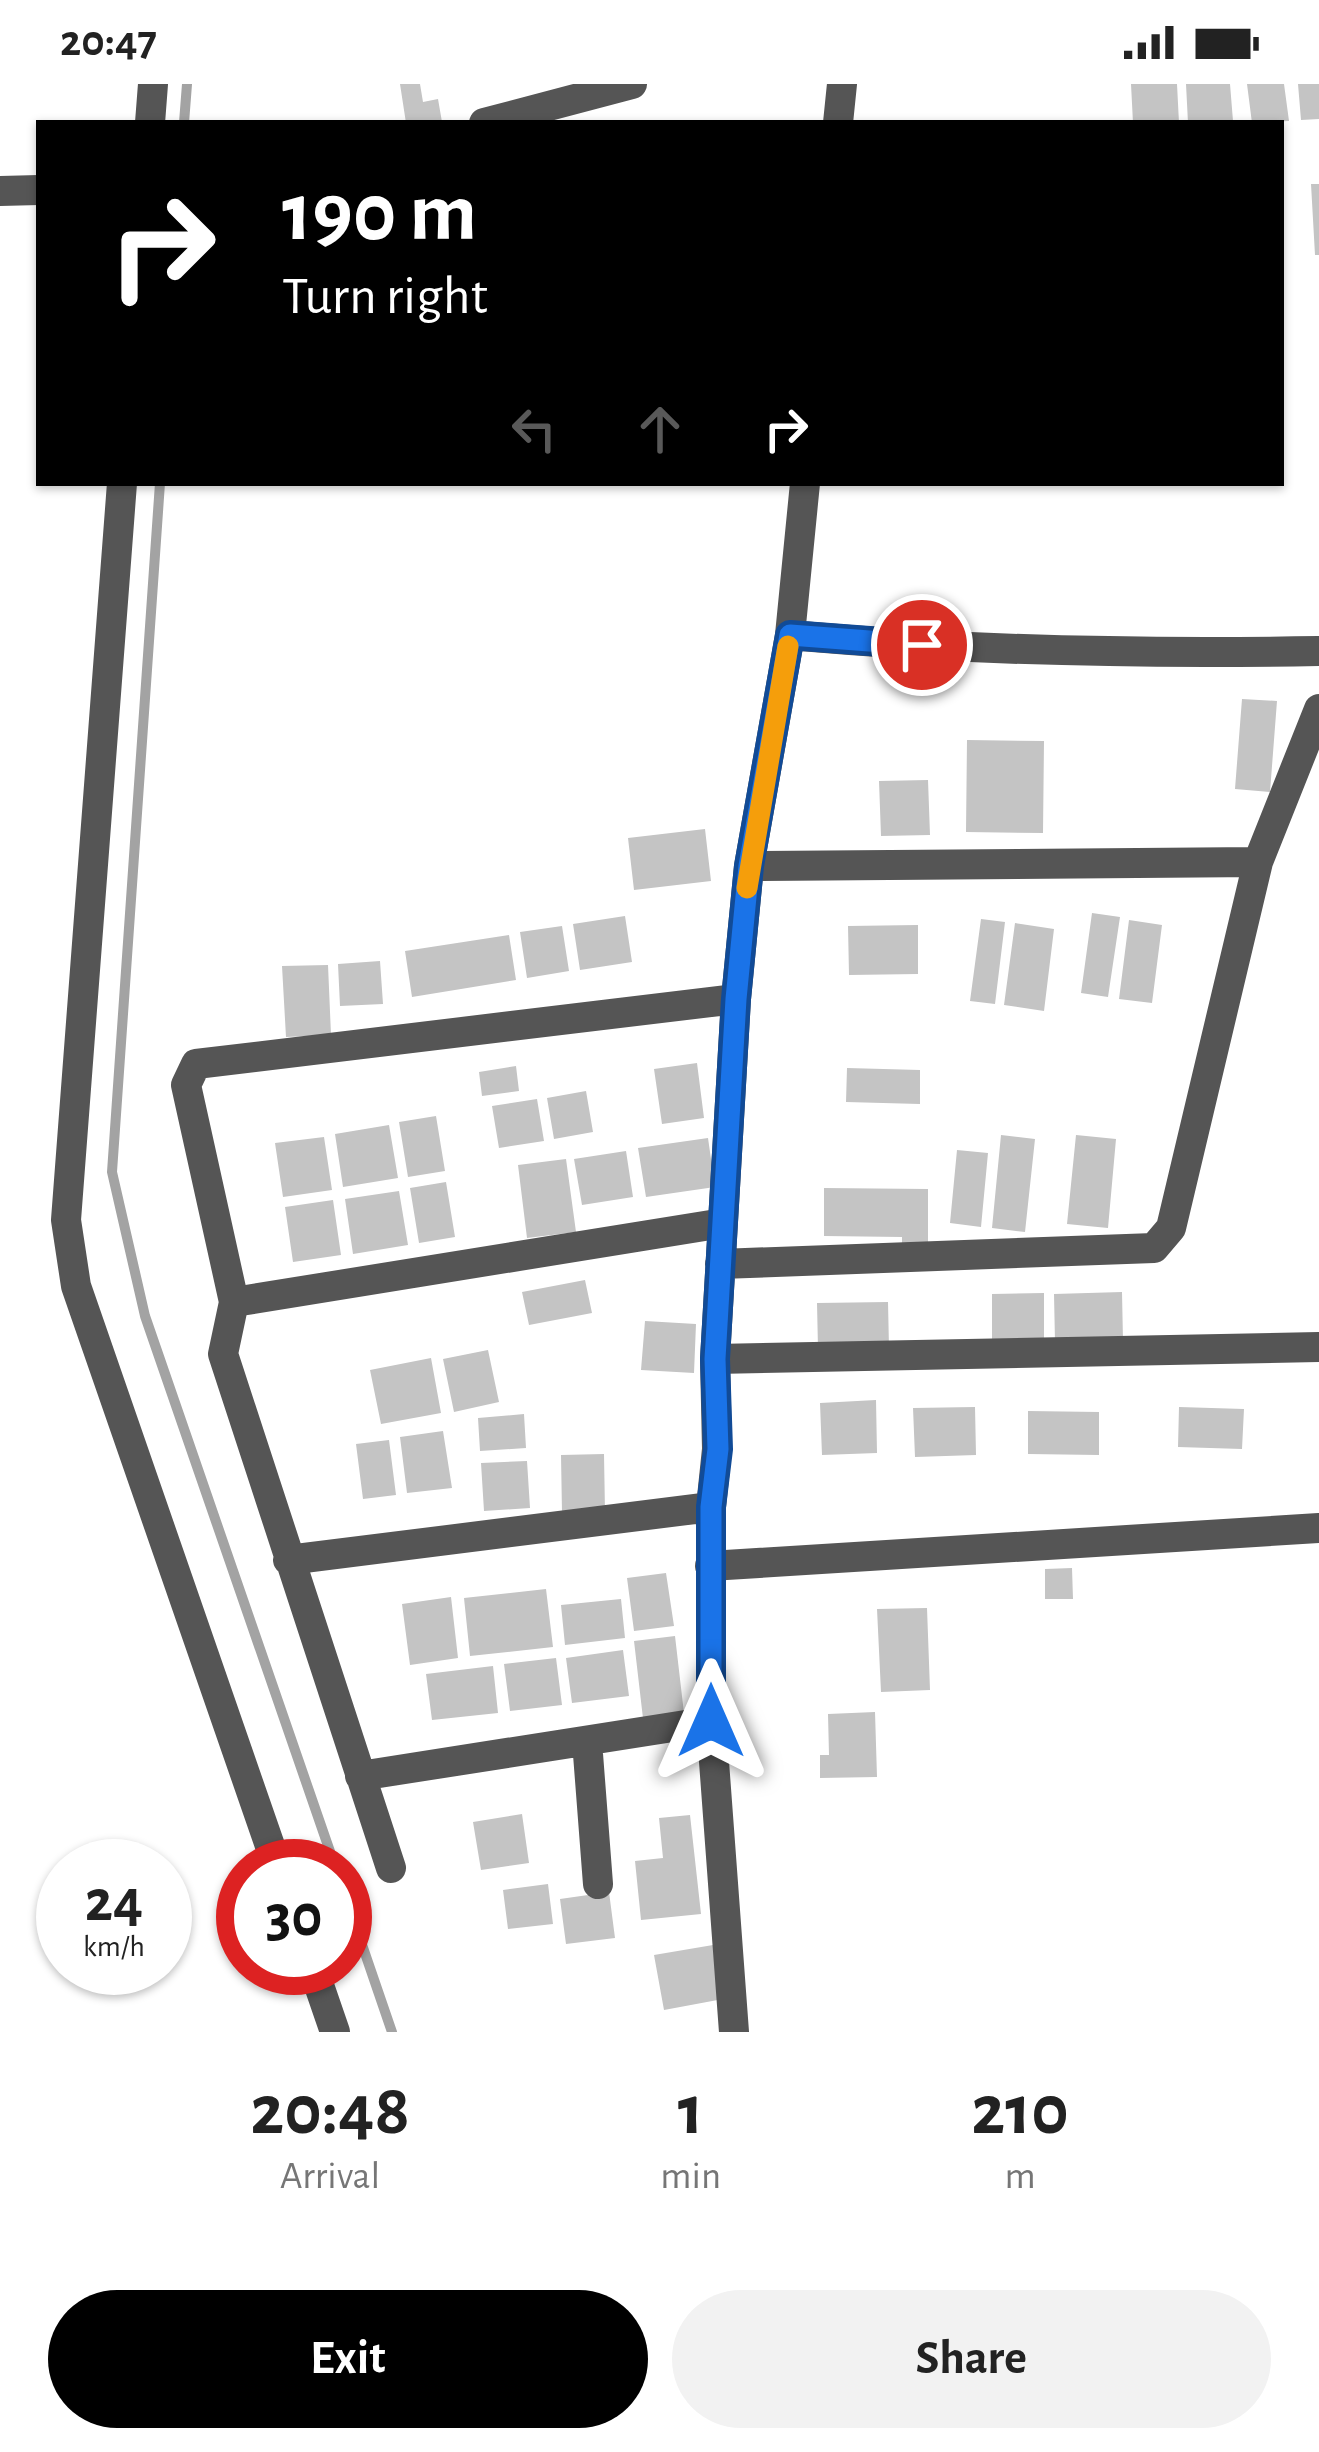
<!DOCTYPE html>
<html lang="en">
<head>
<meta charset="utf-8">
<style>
	:root { --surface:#fff; --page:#f2f2f2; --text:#222; --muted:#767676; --accent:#000 }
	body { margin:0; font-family:"Alegreya Sans",sans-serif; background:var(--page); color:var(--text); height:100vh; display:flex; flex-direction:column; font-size:45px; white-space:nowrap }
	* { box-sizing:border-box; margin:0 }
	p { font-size:39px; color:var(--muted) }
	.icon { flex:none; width:66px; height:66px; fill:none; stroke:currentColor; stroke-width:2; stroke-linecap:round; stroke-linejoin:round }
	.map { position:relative; height:1948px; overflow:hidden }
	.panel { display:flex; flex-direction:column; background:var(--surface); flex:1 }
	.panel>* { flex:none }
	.top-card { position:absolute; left:36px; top:36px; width:1248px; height:366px; border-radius:0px; box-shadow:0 3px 9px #0004; background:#000; color:#fff; overflow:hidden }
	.speed { position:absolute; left:36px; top:1755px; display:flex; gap:24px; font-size:60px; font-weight:700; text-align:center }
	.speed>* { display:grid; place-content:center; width:156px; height:156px; border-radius:50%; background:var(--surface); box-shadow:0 3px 9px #0004; line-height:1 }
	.speed small { font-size:30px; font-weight:400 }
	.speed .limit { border:18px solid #d22; background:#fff; color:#111 }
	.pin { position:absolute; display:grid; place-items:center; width:102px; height:102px; color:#fff; margin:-51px; border:6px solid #fff; border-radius:50%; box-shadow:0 3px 12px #0007 }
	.me { position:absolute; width:132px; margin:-66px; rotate:0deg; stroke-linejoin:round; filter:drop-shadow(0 0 9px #0008) }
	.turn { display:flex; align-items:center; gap:42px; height:252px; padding:0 48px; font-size:54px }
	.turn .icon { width:156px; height:156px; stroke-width:2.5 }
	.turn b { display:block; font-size:84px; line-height:102px }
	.lanes { display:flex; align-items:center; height:114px; padding:0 48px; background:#0003; justify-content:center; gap:60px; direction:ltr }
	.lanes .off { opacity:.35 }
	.eta { display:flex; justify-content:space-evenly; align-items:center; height:204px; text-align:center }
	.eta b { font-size:72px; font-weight:600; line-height:84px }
	.action { display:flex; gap:24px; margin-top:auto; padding:24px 48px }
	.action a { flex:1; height:138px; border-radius:72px; background:var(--accent); color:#fff; font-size:48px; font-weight:600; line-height:138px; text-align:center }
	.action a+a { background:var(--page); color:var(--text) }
	.status { display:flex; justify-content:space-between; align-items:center; height:84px; padding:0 60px; background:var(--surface); direction:ltr }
	.status svg { height:33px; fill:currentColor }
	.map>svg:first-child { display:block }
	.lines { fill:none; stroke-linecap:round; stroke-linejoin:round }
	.stream { stroke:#a3a3a3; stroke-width:10 }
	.building { fill:#c4c4c4 }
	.minor { stroke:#555; stroke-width:30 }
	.route-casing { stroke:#114b97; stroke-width:30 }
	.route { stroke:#1a73e8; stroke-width:21 }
	.slow { stroke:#f59e0b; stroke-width:21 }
</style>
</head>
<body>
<div class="status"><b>20:47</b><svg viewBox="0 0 49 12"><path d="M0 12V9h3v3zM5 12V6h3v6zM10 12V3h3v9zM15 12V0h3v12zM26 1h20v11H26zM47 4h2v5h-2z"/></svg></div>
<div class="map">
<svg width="1319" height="1948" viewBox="0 0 1319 1948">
	<rect width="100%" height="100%" fill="#fff"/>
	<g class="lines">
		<!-- stream -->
		<path class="stream" d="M184,39L187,0
			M160,399L112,1088L145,1232L335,1782
			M345,1811L392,1948"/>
	</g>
	<!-- building -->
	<path class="building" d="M400,0H420L423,18L438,15L442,38L406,39Z
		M1131,0H1177L1179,39H1133Z
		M1186,0H1230L1233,37L1188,39Z
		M1247,0H1284L1289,37L1252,39Z
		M1298,0H1319V35L1301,36Z
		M1311,100H1319V171H1315Z
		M1242,615L1277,617L1270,708L1235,705Z
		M967,656L1044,657L1043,749L966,748Z
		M928,696L930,751L881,752L879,697Z
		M705,745L711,797L634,806L628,754Z
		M1092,829L1120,833L1108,913L1081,909Z
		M625,832L632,878L580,886L573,840Z
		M981,835L1005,838L995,920L970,917Z
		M1129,836L1162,841L1152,919L1119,915Z
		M1015,839L1054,845L1044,927L1004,921Z
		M918,841V890L849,891L848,842Z
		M562,842L569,887L527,894L520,848Z
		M509,851L516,896L412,913L405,867Z
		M380,877L383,920L340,922L338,880Z
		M328,881L331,951L286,953L282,882Z
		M697,979L704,1034L662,1040L654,985Z
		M516,982L519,1007L482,1012L479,988Z
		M847,984L920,986V1020L846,1018Z
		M586,1007L593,1048L554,1055L547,1014Z
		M537,1015L544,1057L499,1064L492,1022Z
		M436,1032L445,1087L408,1093L399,1038Z
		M389,1041L398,1094L343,1103L335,1050Z
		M1001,1051L1035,1055L1025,1148L992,1144Z
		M1076,1051L1116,1055L1108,1144L1067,1140Z
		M324,1053L332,1106L283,1113L275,1059Z
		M708,1054L715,1103L646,1113L638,1064Z
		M957,1066L988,1069L981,1143L950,1139Z
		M626,1067L633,1113L582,1121L574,1075Z
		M566,1075L576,1148L527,1154L518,1081Z
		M446,1098L455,1153L419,1159L410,1104Z
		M824,1104L928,1105V1170H902V1153L824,1152Z
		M399,1107L408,1161L353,1170L345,1115Z
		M333,1116L341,1171L293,1178L285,1123Z
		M585,1196L592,1229L529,1241L522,1208Z
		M1122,1208L1123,1257L1055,1258L1054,1210Z
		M1044,1209V1259H992V1210Z
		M888,1218L889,1264L818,1265L817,1219Z
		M645,1237L696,1240L694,1289L641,1286Z
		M488,1266L499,1318L454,1328L443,1275Z
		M431,1274L441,1329L381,1340L370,1286Z
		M876,1316L877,1369L822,1371L820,1319Z
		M975,1323L976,1371L915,1373L913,1324Z
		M1179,1323L1244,1325L1242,1365L1178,1363Z
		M1028,1327L1099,1328V1371L1028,1370Z
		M524,1330L526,1364L480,1367L478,1334Z
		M443,1347L452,1404L407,1409L400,1353Z
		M389,1356L396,1411L363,1415L356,1360Z
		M604,1370L605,1429H562L561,1371Z
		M527,1377L530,1424L484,1427L481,1379Z
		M1072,1484L1073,1515H1045V1485Z
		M666,1489L674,1542L634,1547L627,1494Z
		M546,1505L553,1563L470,1572L464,1514Z
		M451,1513L458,1574L410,1581L402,1520Z
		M621,1515L625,1554L565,1561L561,1521Z
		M927,1524L930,1606L881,1608L877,1525Z
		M675,1552L685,1638L644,1643L634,1557Z
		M623,1566L629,1612L572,1619L566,1574Z
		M556,1574L562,1621L510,1627L504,1580Z
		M493,1582L498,1629L432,1636L426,1590Z
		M875,1628L877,1693L820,1694V1671H829L828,1630Z
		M522,1730L529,1779L481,1786L473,1738Z
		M690,1731L701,1830L641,1836L635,1777L663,1774L659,1734Z
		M548,1800L553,1840L508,1845L503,1806Z
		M609,1808L615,1854L566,1860L560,1815Z
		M713,1861L723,1915L664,1926L654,1871Z"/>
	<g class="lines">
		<!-- minor -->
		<path class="minor" d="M150,39L153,0
			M484,39L632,0
			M838,39L842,0
			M0,107L39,106
			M122,399L66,1136L76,1202L277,1782
			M790,551C965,567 1143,570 1319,567
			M749,782L1258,778
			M720,1180L1154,1164L1171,1144L1258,778L1319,625
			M234,1218L723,1139
			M715,1275L1319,1263
			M288,1476L711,1423
			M710,1482L1319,1444
			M587,1657L598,1800
			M360,1692L711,1637
			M391,1784L223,1270L234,1218L186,1001L196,980L736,915
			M313,1884L335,1948
			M734,1948L711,1637V1423L717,1365L715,1275L736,915L749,782L790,551L805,399"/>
	</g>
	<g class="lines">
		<!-- route casing -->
		<g class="route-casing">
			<path id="route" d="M711,1637V1423L718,1365L715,1275L736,915L749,782L790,551L922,561"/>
		</g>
		<!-- route -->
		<use href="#route" class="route"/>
		<!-- slow -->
		<path class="slow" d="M747,804L788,562"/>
	</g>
</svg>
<div class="speed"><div>24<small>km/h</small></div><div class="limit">30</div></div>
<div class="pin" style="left:922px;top:561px;background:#d93025"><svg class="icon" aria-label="arrive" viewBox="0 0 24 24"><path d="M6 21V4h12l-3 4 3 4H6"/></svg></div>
<svg class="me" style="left:711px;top:1637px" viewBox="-20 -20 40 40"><path d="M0-17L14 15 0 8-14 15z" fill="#1a73e8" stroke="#fff" stroke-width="4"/></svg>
<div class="top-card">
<div class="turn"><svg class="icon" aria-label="right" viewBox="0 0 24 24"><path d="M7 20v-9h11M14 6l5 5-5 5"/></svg><div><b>190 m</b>Turn right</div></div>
<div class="lanes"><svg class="icon off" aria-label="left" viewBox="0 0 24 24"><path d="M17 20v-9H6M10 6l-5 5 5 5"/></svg><svg class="icon off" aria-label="ahead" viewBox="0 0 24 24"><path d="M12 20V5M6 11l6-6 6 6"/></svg><svg class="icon" aria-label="right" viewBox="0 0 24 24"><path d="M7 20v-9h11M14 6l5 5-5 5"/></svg></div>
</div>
</div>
<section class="panel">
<div class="eta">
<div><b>20:48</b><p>Arrival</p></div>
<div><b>1</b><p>min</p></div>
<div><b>210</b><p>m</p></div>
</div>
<div class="action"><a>Exit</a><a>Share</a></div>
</section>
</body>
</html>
